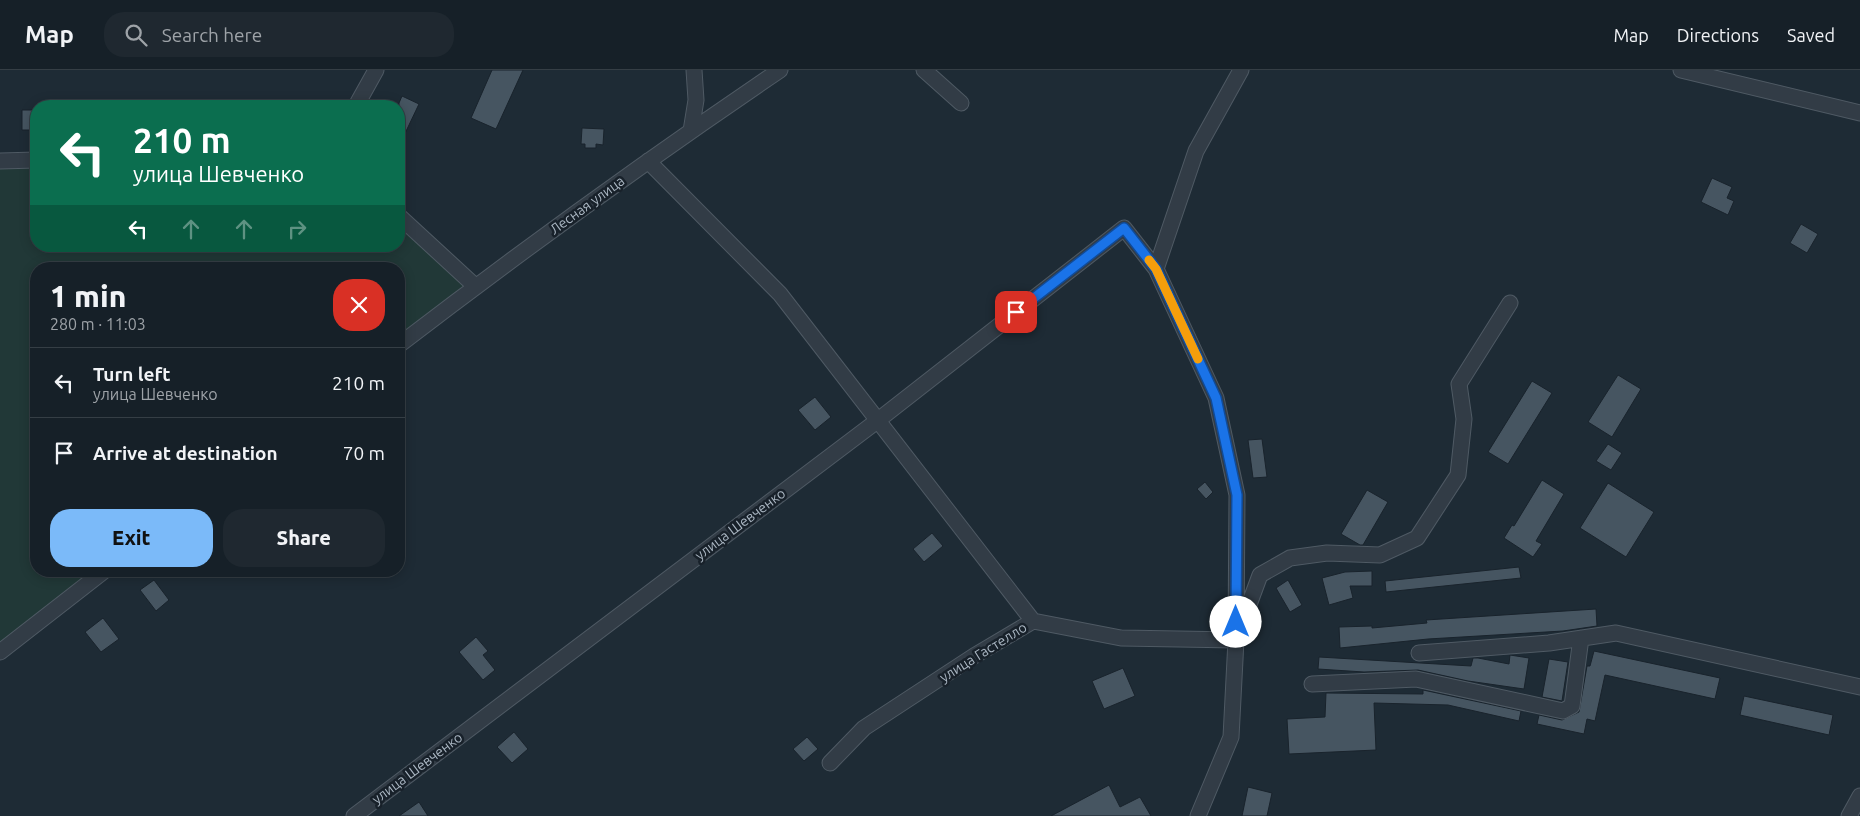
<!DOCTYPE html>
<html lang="en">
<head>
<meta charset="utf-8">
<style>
	:root { --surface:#162028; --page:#1f2830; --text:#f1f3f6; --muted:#9ea3a8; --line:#353e45; --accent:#7bbaf9 }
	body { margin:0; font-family:Ubuntu,sans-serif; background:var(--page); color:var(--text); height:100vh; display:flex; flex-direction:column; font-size:19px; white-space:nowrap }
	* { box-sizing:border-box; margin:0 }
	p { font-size:16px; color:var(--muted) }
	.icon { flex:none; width:28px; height:28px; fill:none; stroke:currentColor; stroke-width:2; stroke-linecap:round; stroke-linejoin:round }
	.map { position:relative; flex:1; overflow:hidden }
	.panel { position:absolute; left:30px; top:192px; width:375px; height:315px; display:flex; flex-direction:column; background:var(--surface); border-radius:20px; box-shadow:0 2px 12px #0003,0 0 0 1px var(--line) }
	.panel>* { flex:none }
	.guide { position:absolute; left:30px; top:30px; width:375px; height:152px; border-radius:20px; box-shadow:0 2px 12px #0003,0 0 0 1px var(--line); background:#0b6e4f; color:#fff; overflow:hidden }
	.pin { position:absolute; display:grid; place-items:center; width:42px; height:42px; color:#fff; margin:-21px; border-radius:10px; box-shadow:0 2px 8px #0006 }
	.me { position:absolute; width:55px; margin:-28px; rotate:0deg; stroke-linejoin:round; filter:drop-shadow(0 0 4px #0008) }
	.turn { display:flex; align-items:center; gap:18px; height:105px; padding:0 20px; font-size:22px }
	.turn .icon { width:65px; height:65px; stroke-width:2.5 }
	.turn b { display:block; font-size:35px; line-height:42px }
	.lanes { display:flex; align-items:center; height:48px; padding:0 20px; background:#0003; justify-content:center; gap:25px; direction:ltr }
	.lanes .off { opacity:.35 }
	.round { display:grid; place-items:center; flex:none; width:52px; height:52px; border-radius:20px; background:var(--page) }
	.summary { display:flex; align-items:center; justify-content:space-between; height:85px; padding:0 20px }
	h1 { font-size:30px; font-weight:800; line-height:38px }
	.action { display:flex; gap:10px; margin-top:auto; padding:10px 20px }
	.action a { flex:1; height:58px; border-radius:20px; background:var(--accent); color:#111; font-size:20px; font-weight:800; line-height:58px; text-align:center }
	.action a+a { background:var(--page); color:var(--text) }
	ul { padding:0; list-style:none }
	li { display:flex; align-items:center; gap:15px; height:70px; padding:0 20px; border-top:1px solid var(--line) }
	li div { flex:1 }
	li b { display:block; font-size:19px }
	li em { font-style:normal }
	header { display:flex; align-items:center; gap:30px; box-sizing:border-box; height:70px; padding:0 25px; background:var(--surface); border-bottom:1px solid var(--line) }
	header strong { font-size:24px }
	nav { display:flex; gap:28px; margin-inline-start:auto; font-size:18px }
	.search { width:350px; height:45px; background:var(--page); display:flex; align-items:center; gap:12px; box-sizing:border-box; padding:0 18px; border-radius:20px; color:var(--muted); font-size:19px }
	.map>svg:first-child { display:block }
	.green { fill:#213837 }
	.building { fill:#465561; stroke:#19232c }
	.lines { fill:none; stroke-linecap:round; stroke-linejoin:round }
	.minor-casing { stroke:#4f5a64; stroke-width:17 }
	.minor { stroke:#323c46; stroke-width:15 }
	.route-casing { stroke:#114b97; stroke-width:12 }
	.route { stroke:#1a73e8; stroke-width:9 }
	.slow { stroke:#f59e0b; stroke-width:9 }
	.labels { text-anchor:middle; stroke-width:5; stroke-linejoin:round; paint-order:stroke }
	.street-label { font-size:14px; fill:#abb7c3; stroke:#18212a }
</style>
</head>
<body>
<header>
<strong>Map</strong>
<div class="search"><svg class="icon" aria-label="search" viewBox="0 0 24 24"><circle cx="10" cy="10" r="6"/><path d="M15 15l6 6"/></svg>Search here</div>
<nav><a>Map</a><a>Directions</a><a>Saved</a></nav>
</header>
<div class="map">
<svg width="1860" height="746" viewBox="0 0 1860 746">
	<rect width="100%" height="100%" fill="#1e2b35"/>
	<!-- green -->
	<path class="green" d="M36,90V176H399V146L475,216L399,275V199H36V501H104L0,582V91Z"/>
	<!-- building -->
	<path class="building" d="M492,0H523L496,59L471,48Z
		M402,26L419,34L399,76V33Z
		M22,40H36V60H22Z
		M582,58L604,59L603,75L596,74V78H585V74H581Z
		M1712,108L1732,117L1727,128L1734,131L1728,145L1701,132Z
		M1801,154L1818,164L1807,183L1790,173Z
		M1618,305L1641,319L1612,367L1588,352Z
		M1532,311L1552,323L1508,394L1488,382Z
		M815,327L831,347L815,360L798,340Z
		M1262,369L1267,407L1253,408L1248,370Z
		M1608,374L1622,383L1611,400L1596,391Z
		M1542,410L1564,424L1536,471L1542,474L1533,487L1504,468L1512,455L1514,456Z
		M1205,412L1213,422L1206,429L1197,419Z
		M1608,413L1654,442L1626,487L1580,458Z
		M1367,420L1388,432L1363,475H1360L1341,464Z
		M932,463L943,476L924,492L913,479Z
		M1519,497L1521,508L1386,522L1385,511Z
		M1372,501V516H1350L1353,528L1329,535L1322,508L1345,502Z
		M154,510L169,530L156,541L140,520Z
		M1288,510L1302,535L1290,542L1276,518Z
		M1596,539L1597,556L1563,561L1428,569L1340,578L1339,557L1372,556V558L1427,553L1426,550Z
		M103,548L119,569L101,582L85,562Z
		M476,567L488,581L483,585L495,600L483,610L459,582Z
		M1594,581L1720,608L1715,629L1605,605L1595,651L1587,649L1584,664L1537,654L1539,645L1562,650L1579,642L1587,596H1590Z
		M1510,585L1529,588L1524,619L1468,611L1418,600L1364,602L1318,599L1319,587L1471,596L1473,588H1478L1509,594Z
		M1549,589L1568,592L1562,631L1542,627Z
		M1123,598L1135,626L1104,639L1092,611Z
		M1423,620L1521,641L1519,651L1448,635L1374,633L1376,680L1289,684L1287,649L1325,647L1326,623L1423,624Z
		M1744,626L1833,645L1829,665L1740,645Z
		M514,662L528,679L512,693L497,677Z
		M807,667L818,679L804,691L793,679Z
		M1109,715L1120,737L1140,727L1151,746H1051Z
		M1248,717L1272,723L1267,746H1242Z
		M419,732L428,746H399Z"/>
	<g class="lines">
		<!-- minor casing -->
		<g class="minor-casing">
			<path id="minor" d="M924,0L961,33
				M1681,0L1860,43
				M356,36L376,0
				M691,61L696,30L694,0
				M0,91L36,90
				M648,91L780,224L1033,551
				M399,146L475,216
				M1156,199L1196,81L1241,0
				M399,275C523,180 650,88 780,0
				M1240,559L1260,505L1290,488L1327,483L1380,485L1417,468L1458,405L1464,349L1459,314L1510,233
				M0,582L104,501
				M1419,583L1549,573L1616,563L1860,617
				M1312,614L1416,609L1563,641L1572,636L1581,568
				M830,693L864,658L974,586L1033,551L1121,568L1236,570
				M354,746L877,351L1124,158L1156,199L1216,328L1237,425L1236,570L1231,667L1198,746
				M1849,746L1860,726"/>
		</g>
		<!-- minor -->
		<use href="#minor" class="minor"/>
	</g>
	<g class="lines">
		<!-- route casing -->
		<g class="route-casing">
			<path id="route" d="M1016,242L1124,158L1156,199L1216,328L1237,425L1236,552"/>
		</g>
		<!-- route -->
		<use href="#route" class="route"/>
		<!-- slow -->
		<path class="slow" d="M1149,190L1156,199L1198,289"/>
	</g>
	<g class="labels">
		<!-- street labels -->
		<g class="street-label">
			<text transform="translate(587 135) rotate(-36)" y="5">Лесная улица</text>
			<text transform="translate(740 454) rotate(-37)" y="5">улица Шевченко</text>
			<text transform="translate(983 582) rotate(-32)" y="5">улица Гастелло</text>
			<text transform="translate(417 698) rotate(-37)" y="5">улица Шевченко</text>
		</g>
	</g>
</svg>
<div class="pin" style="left:1016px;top:242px;background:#d93025"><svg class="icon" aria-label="arrive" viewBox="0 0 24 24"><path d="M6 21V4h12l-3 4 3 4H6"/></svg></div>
<svg class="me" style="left:1236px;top:552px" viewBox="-20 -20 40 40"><circle r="19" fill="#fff"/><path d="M0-13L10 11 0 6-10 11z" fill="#1a73e8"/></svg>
<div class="guide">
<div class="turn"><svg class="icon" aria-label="left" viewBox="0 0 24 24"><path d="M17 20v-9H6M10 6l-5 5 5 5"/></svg><div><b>210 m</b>улица Шевченко</div></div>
<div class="lanes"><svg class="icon" aria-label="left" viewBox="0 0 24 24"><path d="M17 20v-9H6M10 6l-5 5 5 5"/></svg><svg class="icon off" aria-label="ahead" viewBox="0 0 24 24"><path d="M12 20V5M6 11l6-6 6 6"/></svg><svg class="icon off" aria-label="ahead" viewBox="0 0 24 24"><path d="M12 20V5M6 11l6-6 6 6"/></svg><svg class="icon off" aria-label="right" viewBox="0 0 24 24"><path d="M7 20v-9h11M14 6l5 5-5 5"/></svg></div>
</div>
<section class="panel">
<div class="summary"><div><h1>1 min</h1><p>280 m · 11:03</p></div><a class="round" style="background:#d93025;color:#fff"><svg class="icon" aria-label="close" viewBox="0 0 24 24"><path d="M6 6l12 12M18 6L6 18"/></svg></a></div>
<ul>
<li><svg class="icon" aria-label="left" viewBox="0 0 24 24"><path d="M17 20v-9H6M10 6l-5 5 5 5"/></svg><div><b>Turn left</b><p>улица Шевченко</p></div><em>210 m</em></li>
<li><svg class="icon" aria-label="arrive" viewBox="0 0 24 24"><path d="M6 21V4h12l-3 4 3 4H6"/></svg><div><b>Arrive at destination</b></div><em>70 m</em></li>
</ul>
<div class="action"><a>Exit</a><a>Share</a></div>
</section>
</div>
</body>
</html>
